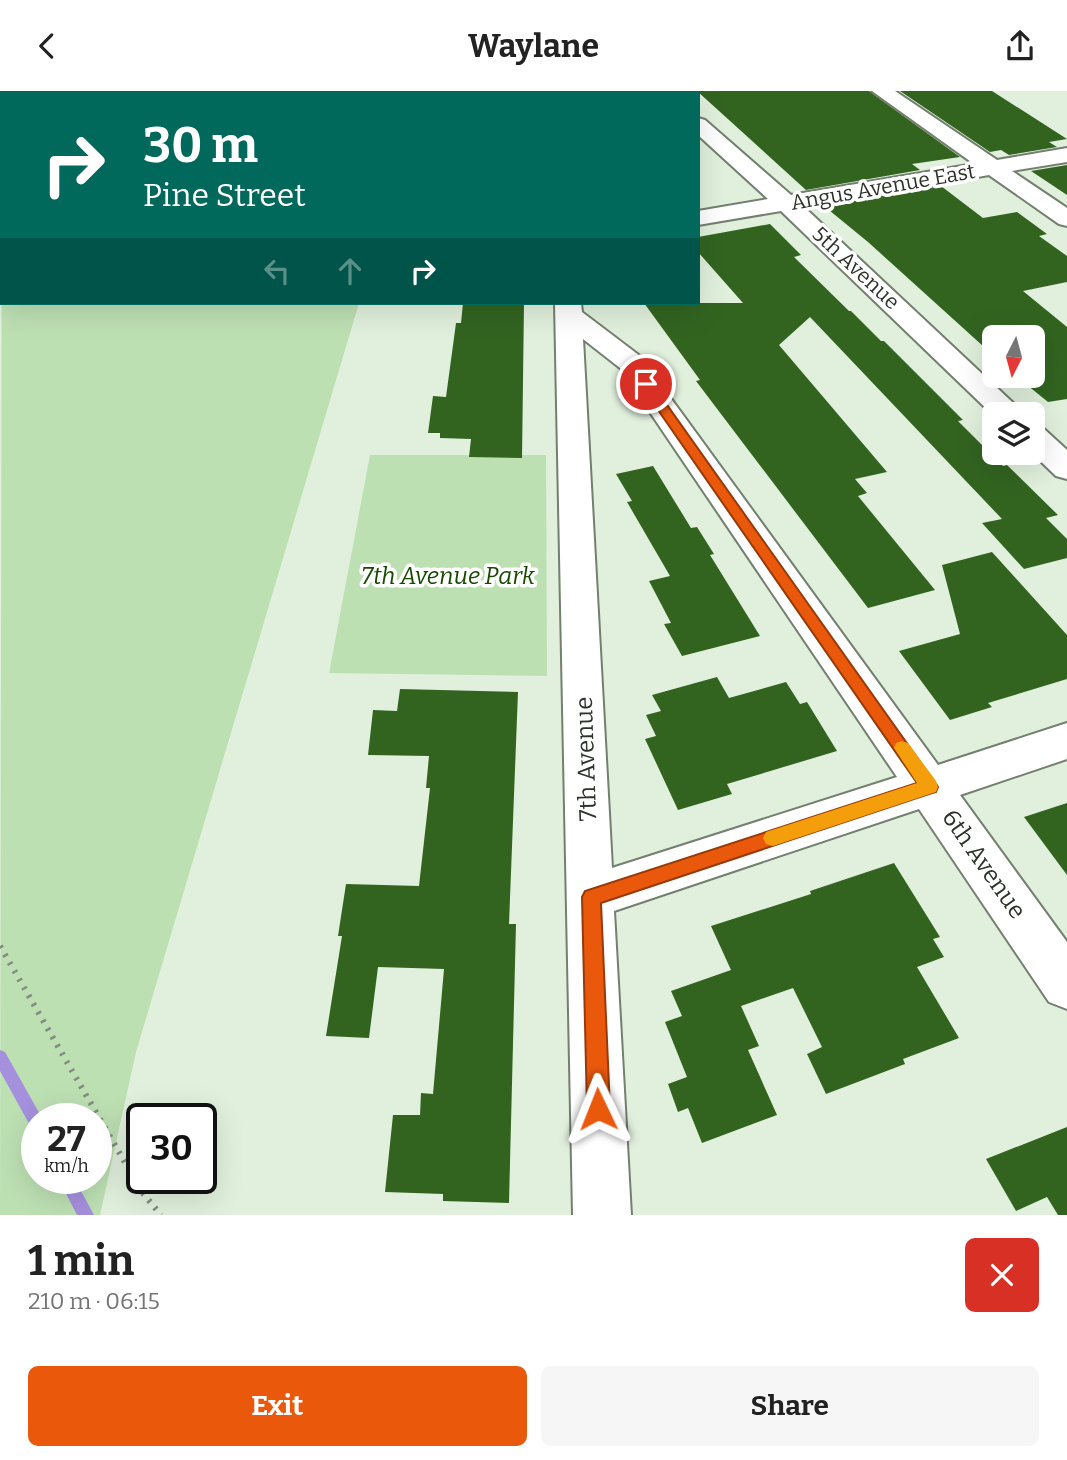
<!DOCTYPE html>
<html lang="en">
<head>
<meta charset="utf-8">
<style>
	:root { --surface:#fff; --page:#f6f6f6; --text:#222; --muted:#767676; --accent:#ea580c }
	body { margin:0; font-family:Bitter,serif; background:var(--page); color:var(--text); height:100vh; display:flex; flex-direction:column; font-size:26px; white-space:nowrap }
	* { box-sizing:border-box; margin:0 }
	p { font-size:23px; color:var(--muted) }
	.icon { flex:none; width:38px; height:38px; fill:none; stroke:currentColor; stroke-width:2; stroke-linecap:round; stroke-linejoin:round }
	.map { position:relative; height:1124px; overflow:hidden }
	.side { display:flex; flex-direction:column; background:var(--surface); flex:1 }
	.side>* { flex:none }
	.hud { position:absolute; left:0px; top:0px; width:700px; height:214px; box-shadow:0 7px 28px #0002; background:#00695c; color:#fff; overflow:hidden }
	.needle { width:46px; rotate:186deg }
	.tools { position:absolute; left:982px; top:234px; display:grid; gap:14px }
	.tools a { display:grid; place-items:center; width:63px; height:63px; border-radius:10px; background:var(--surface); box-shadow:0 7px 28px #0002; font-size:35px }
	.speed { position:absolute; left:21px; top:1012px; display:flex; gap:14px; font-size:35px; font-weight:700; text-align:center }
	.speed>* { display:grid; place-content:center; width:91px; height:91px; border-radius:50%; background:var(--surface); box-shadow:0 7px 28px #0002; line-height:1 }
	.speed small { font-size:18px; font-weight:400 }
	.speed .limit { border:4px solid #111; border-radius:10px; background:#fff; color:#111 }
	.pin { position:absolute; display:grid; place-items:center; width:60px; height:60px; color:#fff; margin:-30px; border:4px solid #fff; border-radius:50%; box-shadow:0 2px 7px #0007 }
	.me { position:absolute; width:77px; margin:-38px; rotate:358deg; stroke-linejoin:round; filter:drop-shadow(0 0 5px #0008) }
	.turn { display:flex; align-items:center; gap:24px; height:147px; padding:0 28px; font-size:32px }
	.turn .icon { width:91px; height:91px; stroke-width:2.5 }
	.turn b { display:block; font-size:49px; line-height:60px }
	.lanes { display:flex; align-items:center; height:66px; padding:0 28px; background:#0003; justify-content:center; gap:35px; direction:ltr }
	.lanes .off { opacity:.35 }
	.round { display:grid; place-items:center; flex:none; width:74px; height:74px; border-radius:10px; background:var(--page) }
	.head { display:flex; align-items:center; justify-content:space-between; height:119px; padding:0 28px }
	h1 { font-size:42px; font-weight:700; line-height:52px }
	.primary-button { display:flex; gap:14px; margin-top:auto; padding:14px 28px }
	.primary-button a { flex:1; height:80px; border-radius:10px; background:var(--accent); color:#fff; font-size:28px; font-weight:700; line-height:80px; text-align:center }
	.primary-button a+a { background:var(--page); color:var(--text) }
	header { display:flex; justify-content:space-between; align-items:center; height:91px; padding:0 28px; background:var(--surface); font-size:32px; font-weight:700 }
	.map>svg:first-child { display:block }
	.green { fill:#bde0b3; fill-rule:evenodd }
	.lines { fill:none; stroke-linecap:round; stroke-linejoin:round }
	.stream { fill:#a590de; fill-rule:evenodd }
	.building { fill:#326420 }
	.service-casing { stroke:#737f6f; stroke-width:3 }
	.minor-casing { stroke:#737f6f; stroke-width:4 }
	.motorway-casing { stroke:#9c97b0; stroke-width:4 }
	.path-far1 { stroke:#838c80; stroke-width:3.5; stroke-dasharray:2 4.5; stroke-linecap:butt }
	.path { stroke:#838c80; stroke-width:6; stroke-dasharray:2.5 7; stroke-linecap:butt }
	.service { fill:#fff; fill-rule:evenodd }
	.minor { fill:#fff; fill-rule:evenodd }
	.motorway { fill:#d7cdf7; fill-rule:evenodd }
	.route { fill:#ea580c; stroke:#983908; stroke-width:2 }
	.slow { fill:#f59e0b }
	.labels { text-anchor:middle; stroke-width:7; stroke-linejoin:round; paint-order:stroke }
	.far-street-label { font-size:21px; fill:#2d322b; stroke:#fff }
	.park-label { font-size:24px; font-style:italic; fill:#184b00; stroke:#fff }
	.street-label { font-size:24px; fill:#2d322b; stroke:#fff }
</style>
</head>
<body>
<header><svg class="icon" aria-label="back" viewBox="0 0 24 24"><path d="M15 5l-7 7 7 7"/></svg>Waylane<svg class="icon" aria-label="share" viewBox="0 0 24 24"><path d="M12 15V3M7 8l5-5 5 5M5 13v7h14v-7"/></svg></header>
<div class="map">
<svg width="1067" height="1124" viewBox="0 0 1067 1124">
	<rect width="100%" height="100%" fill="#e1f0dd"/>
	<!-- green -->
	<path class="green" d="M26,0H423L25,2Z
		M2,39V212H359L136,961L100,1124H0ZM37,1027H96V1087H37Z
		M370,364H546L547,585L329,582Z"/>
	<g class="lines">
		<!-- stream -->
		<path class="stream" d="M86,0H92L91,2H85Z
			M2,125V132H0V126Z
			M0,959L5,961L42,1027H37V1040L32,1038L0,980Z
			M58,1087H74L94,1124H77Z"/>
	</g>
	<!-- building -->
	<path class="building" d="M697,0H869L960,66L912,73L920,79L806,99Z
		M900,0H992L1067,48L1049,51L1057,56L1009,64L1001,59L990,61Z
		M1067,74V104L1031,80Z
		M941,95L983,127L1017,121L1047,143L1039,145L1067,165V191L1023,200L1067,236V308L1048,311L1016,285H1032V247H994V265L868,151L824,115Z
		M770,133L801,164L794,166L849,220H851L881,250H884L963,329L958,330L1003,375L1007,374L1058,424L1046,427L1067,448V467L1024,478L982,432L1002,428L810,226L779,254L887,381L855,388L867,402L858,405L935,499L868,517L696,290L700,289L644,212H743L698,161V146Z
		M463,212H524L522,367L469,366L471,348L440,347V342H428L433,305L446,306L456,232H461Z
		M653,375L691,437L697,436L714,463L710,464L760,545L682,565L664,533L671,532L649,490L670,485L627,411L632,410L616,383Z
		M992,461L1067,544V588L988,612L992,616L950,629L899,560L960,543L942,474Z
		M717,586L729,607L786,591L800,613L807,611L837,660L727,693L732,703L678,719L645,648L656,645L646,624L661,620L652,604Z
		M400,598L518,601L509,833H516L509,1112L443,1110V1103L385,1101L393,1024H420L421,1002L433,1003L444,878L378,876L369,947L326,945L342,845H338L346,793L419,795L430,697H426L429,665L368,664L373,619L397,620Z
		M1067,712V784L1024,726Z
		M894,772L940,846L933,848L944,866L917,876L959,947L903,968L905,973L826,1003L807,963L822,956L793,897L741,915L759,955L748,959L777,1024L702,1052L688,1017L678,1021L668,993L687,986L665,931L682,925L671,900L731,879L711,835L811,803L810,800Z
		M1067,1036V1124H1058L1047,1106L1016,1120L986,1068Z"/>
	<g class="lines">
		<!-- service casing -->
		<g class="service-casing">
			<path id="service" d="M228,0H238L227,2Z"/>
		</g>
		<!-- minor casing -->
		<g class="minor-casing">
			<path id="minor" d="M551,0H571V2H551Z
				M651,0H671L673,2H652Z
				M872,0H895L997,69L1067,57V71L1012,80L1067,117V135L1059,133L989,84L804,116L1026,324L994,325L781,120L698,134V120L768,108L698,44V27L705,29L791,104L974,73Z
				M555,212H581L582,221L640,265L938,674L1067,632V668L960,704L1067,851V918L1049,911L919,718L614,820L631,1124H573ZM583,248L620,277L897,686L612,777Z
				M1032,334L1043,337L1067,359V388L1056,385L1032,362Z"/>
		</g>
		<!-- motorway casing -->
		<g class="motorway-casing">
			<path id="motorway" d="M12,0H32L10,2Z
				M0,40H2L0,55Z"/>
		</g>
		<!-- path-far1 -->
		<path class="path-far1" d="M0,185L2,182"/>
		<!-- path -->
		<path class="path" d="M0,855L142,1101L161,1124"/>
		<!-- service -->
		<use href="#service" class="service"/>
		<!-- minor -->
		<use href="#minor" class="minor"/>
		<!-- motorway -->
		<use href="#motorway" class="motorway"/>
	</g>
	<!-- route -->
	<path class="route" d="M646,289L650,290L938,696L936,701L929,703L601,812L610,1018L606,1026L598,1029L591,1026L587,1018L582,806L585,800L917,692L640,293Z"/>
	<!-- slow -->
	<path class="slow" d="M902,650L908,652L936,690L938,696L936,701L773,755L766,753L763,747L766,741L917,692L894,657L896,652Z"/>
	<g class="labels">
		<!-- far-street labels -->
		<g class="far-street-label">
			<text transform="translate(883 96) rotate(-10)" y="7">Angus Avenue East</text>
			<text transform="translate(856 177) rotate(43)" y="7">5th Avenue</text>
		</g>
		<!-- park labels -->
		<g class="park-label">
			<text x="448" y="493">7th Avenue Park</text>
		</g>
		<!-- street labels -->
		<g class="street-label">
			<text transform="translate(586 668) rotate(-92)" y="8">7th Avenue</text>
			<text transform="translate(984 773) rotate(55)" y="8">6th Avenue</text>
		</g>
	</g>
</svg>
<div class="tools">
<a><svg class="needle" viewBox="-14 -14 28 28"><path d="M0-13l5 13h-10z" fill="#e53935"/><path d="M0 13l5-13h-10z" fill="#767676"/></svg></a>
<a><svg class="icon" aria-label="layers" viewBox="0 0 24 24"><path d="M12 4l9 5-9 5-9-5zM3 14l9 5 9-5"/></svg></a>
</div>
<div class="speed"><div>27<small>km/h</small></div><div class="limit">30</div></div>
<div class="pin" style="left:646px;top:293px;background:#d93025"><svg class="icon" aria-label="arrive" viewBox="0 0 24 24"><path d="M6 21V4h12l-3 4 3 4H6"/></svg></div>
<svg class="me" style="left:598px;top:1018px" viewBox="-20 -20 40 40"><path d="M0-17L14 15 0 8-14 15z" fill="#ea580c" stroke="#fff" stroke-width="4"/></svg>
<div class="hud">
<div class="turn"><svg class="icon" aria-label="right" viewBox="0 0 24 24"><path d="M7 20v-9h11M14 6l5 5-5 5"/></svg><div><b>30 m</b>Pine Street</div></div>
<div class="lanes"><svg class="icon off" aria-label="left" viewBox="0 0 24 24"><path d="M17 20v-9H6M10 6l-5 5 5 5"/></svg><svg class="icon off" aria-label="ahead" viewBox="0 0 24 24"><path d="M12 20V5M6 11l6-6 6 6"/></svg><svg class="icon" aria-label="right" viewBox="0 0 24 24"><path d="M7 20v-9h11M14 6l5 5-5 5"/></svg></div>
</div>
</div>
<section class="side">
<div class="head"><div><h1>1 min</h1><p>210 m · 06:15</p></div><a class="round" style="background:#d93025;color:#fff"><svg class="icon" aria-label="close" viewBox="0 0 24 24"><path d="M6 6l12 12M18 6L6 18"/></svg></a></div>
<div class="primary-button"><a>Exit</a><a>Share</a></div>
</section>
</body>
</html>
